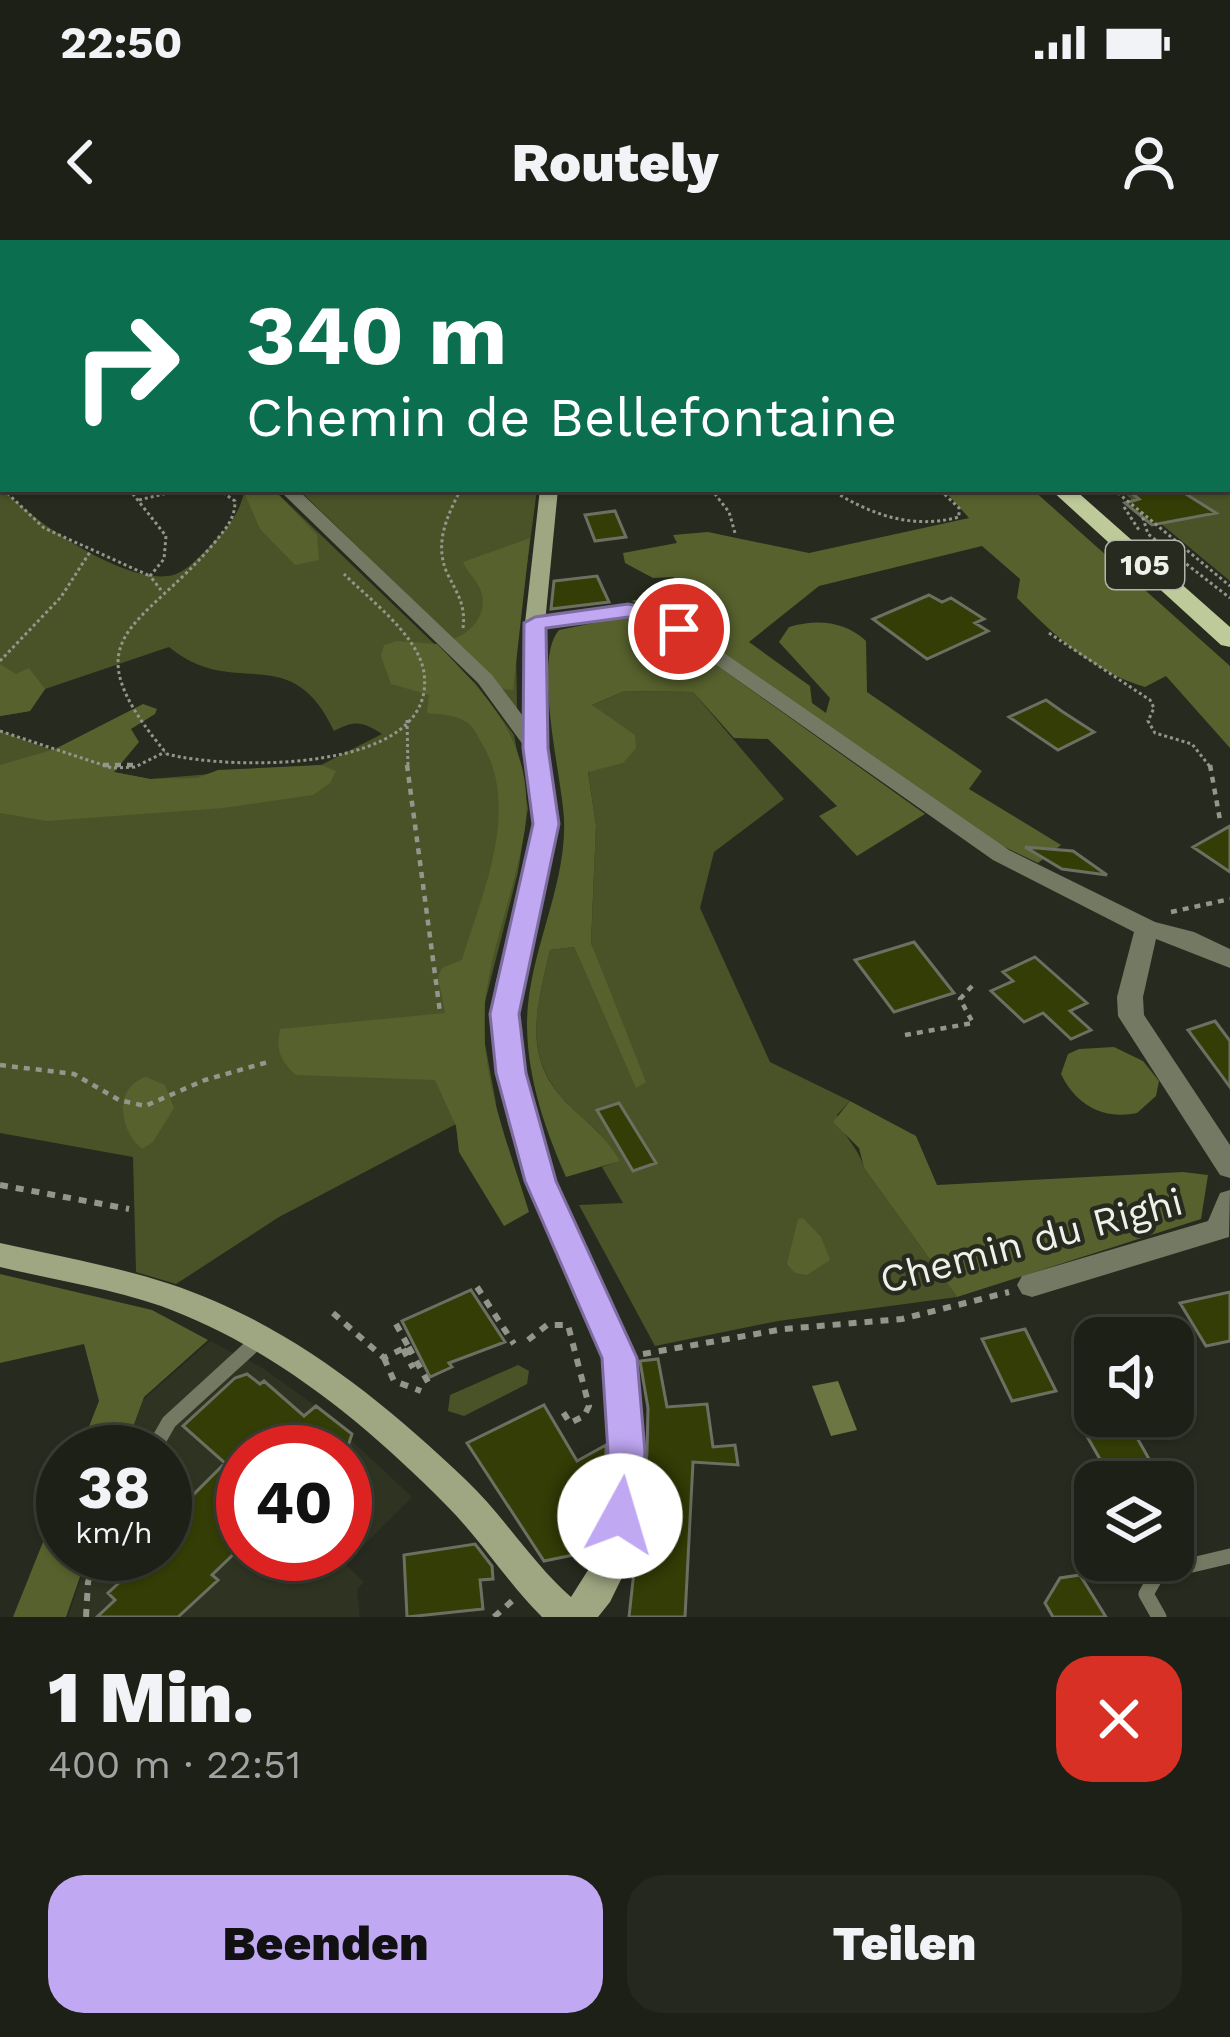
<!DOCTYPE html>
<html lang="de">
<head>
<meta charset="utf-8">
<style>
	:root { --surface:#1d2016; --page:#25281f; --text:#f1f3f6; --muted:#a0a3a1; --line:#3b3e35; --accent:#c0a8f3 }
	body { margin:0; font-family:"Work Sans",sans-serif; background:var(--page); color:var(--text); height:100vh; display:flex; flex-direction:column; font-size:45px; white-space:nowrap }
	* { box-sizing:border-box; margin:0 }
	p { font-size:39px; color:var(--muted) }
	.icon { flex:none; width:66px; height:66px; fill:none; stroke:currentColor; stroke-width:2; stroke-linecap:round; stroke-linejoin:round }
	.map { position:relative; height:1377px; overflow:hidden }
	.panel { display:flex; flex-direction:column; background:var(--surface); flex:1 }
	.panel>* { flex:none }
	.hud { position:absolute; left:0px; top:0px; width:1230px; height:252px; box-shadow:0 3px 9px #0004,0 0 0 3px var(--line); background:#0b6e4f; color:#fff; overflow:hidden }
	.buttons { position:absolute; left:1074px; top:1077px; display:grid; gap:24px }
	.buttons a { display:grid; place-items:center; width:120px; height:120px; border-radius:24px; background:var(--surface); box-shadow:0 3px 9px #0004,0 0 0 3px var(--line); font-size:60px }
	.speed { position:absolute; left:36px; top:1185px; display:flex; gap:24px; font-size:60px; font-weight:700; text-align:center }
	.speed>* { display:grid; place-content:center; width:156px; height:156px; border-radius:50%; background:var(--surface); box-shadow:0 3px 9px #0004,0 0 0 3px var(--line); line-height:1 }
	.speed small { font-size:30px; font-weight:400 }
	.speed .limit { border:18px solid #d22; background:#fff; color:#111 }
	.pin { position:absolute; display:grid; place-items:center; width:102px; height:102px; color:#fff; margin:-51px; border:6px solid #fff; border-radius:50%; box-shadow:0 3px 12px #0007 }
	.me { position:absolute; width:132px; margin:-66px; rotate:6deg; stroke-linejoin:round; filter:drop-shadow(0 0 9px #0008) }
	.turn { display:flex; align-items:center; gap:42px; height:252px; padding:0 48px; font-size:54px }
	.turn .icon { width:156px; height:156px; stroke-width:2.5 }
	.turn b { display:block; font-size:84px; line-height:102px }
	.round { display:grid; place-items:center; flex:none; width:126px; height:126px; border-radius:36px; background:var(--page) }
	.summary { display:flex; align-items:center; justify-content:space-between; height:204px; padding:0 48px }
	h1 { font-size:72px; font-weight:800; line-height:90px }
	.primary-button { display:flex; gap:24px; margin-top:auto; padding:24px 48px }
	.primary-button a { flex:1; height:138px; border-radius:36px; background:var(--accent); color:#111; font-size:48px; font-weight:800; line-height:138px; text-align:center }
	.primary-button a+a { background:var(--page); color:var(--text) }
	.status { display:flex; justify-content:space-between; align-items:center; height:84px; padding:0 60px; background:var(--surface); direction:ltr }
	.status svg { height:33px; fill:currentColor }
	header { display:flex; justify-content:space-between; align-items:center; height:156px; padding:0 48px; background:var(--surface); font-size:54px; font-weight:800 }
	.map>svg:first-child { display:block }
	.built { fill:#2f3321; fill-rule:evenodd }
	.green { fill:#4a5328 }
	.forest { fill:#57612d }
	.water { fill:#6b7642 }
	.building { fill:#343d05; stroke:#6c7062; stroke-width:3 }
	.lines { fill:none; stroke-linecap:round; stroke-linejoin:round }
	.path-far2 { stroke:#94968c; stroke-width:3; stroke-dasharray:3 3; stroke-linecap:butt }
	.path-far1 { stroke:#94968c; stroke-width:4.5; stroke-dasharray:6 6; stroke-linecap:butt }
	.path { stroke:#94968c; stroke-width:6; stroke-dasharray:8 8; stroke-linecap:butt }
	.lane { stroke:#737962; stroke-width:15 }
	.street { fill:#737962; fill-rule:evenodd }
	.secondary { fill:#9ea682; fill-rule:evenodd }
	.primary { fill:#bfca9b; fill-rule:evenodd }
	.route { fill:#c0a8f3; stroke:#7d6d9e; stroke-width:3 }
	.labels { text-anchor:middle; stroke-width:9; stroke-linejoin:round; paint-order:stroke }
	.shield { fill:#272a1e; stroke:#b3b5ac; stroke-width:3 }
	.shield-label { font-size:30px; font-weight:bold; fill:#eff1e9 }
	.near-street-label { font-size:39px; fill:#eff1e9; stroke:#272a1e }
</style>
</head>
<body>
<div class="status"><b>22:50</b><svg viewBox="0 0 49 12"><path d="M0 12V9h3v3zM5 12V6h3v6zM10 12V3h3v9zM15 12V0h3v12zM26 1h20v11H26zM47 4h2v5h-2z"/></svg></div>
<header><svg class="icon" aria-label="back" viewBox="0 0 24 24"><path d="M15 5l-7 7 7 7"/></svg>Routely<svg class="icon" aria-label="person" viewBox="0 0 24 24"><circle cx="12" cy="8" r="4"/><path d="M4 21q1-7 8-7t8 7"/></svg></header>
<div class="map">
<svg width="1230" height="1377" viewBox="0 0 1230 1377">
	<rect width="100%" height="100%" fill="#272a1e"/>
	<!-- built -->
	<path class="built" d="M210,1101L261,1127L316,1166L352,1194L351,1200L412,1257L345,1324L364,1342L357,1349L360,1377H68L89,1314H165V1212H125L143,1160ZM243,1212H345V1314H243Z"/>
	<!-- green -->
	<path class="green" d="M1227,20H1230V341L1119,249H1227Z
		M3,228L2,248C32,281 128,347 173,335C186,332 200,316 210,306C225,290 240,274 244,252L273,249L476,444L514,495L528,568L518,632L485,762V804L496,863L279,977L176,1044L136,1032L133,917L0,893V491L113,532L150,539L321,525L382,494C363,481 354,480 334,491C290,397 235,462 169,407L45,449L30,471L0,476V229Z
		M298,249H537L516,409L517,470L453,399Z
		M625,451L693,452L784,559L714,612L700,668L770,822L850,861L837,875C841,896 858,905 864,928L957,1057L778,1081L655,1106L579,965L623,963L602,927L619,921C599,888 595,890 570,866C521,819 536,769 550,710L574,707L636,847L591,703L596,585L588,531L590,466Z
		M518,1125L529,1131L527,1144L464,1176L448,1171L450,1155Z"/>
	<!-- forest -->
	<path class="forest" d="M273,249L317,295L319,320L295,325L260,289L244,252Z
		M943,249H1032L1230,426V508L1166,436L1145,447C1092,431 1056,397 1017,358L1020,339L982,306L819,346L749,402L810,446L812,463L826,473L830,458L779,402L789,387C817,379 844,381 866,401L867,452L982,531L969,549L1061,605L1038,623L990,600L673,377L631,361L673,352L674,337L653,338L625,323L623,313L677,303L673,295L708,292L809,313L969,278Z
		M530,298L513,450L501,449L453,399C473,392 490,371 480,349C476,338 467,333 463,322Z
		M623,377L660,385L925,574L857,616L819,576L837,566L768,499L734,498L693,452L625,451L592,465L635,495L636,508L623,523L588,532L596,585L591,703L646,842L636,848L574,707L550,710C536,770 521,820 570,866C593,888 602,892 620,921L566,937C545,889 528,840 527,787C526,716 567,649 564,579C562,537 532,421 559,390Z
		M397,401L437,404C491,459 535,505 525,588C516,647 492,703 485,762C478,832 509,906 529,972L504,986L459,912L456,886L435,840L296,835C280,820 276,811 280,789L445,773L438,737L442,728L462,720C482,654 522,567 481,502C476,493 473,485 463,480C453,475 439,474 427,473L429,455L391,444L381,416L384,405Z
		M0,424L16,434L29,428L45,449L30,471L0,476Z
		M143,464L157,469L155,474L131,489L139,502L114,532L150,539L197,538L218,530L321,525L336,531L330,543L313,555L223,568L47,581L0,573V525L55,509Z
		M1114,807L1143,821L1159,841L1156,856L1137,873C1103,880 1076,865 1061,834L1068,814L1079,809Z
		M146,837L165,845L174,868L153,902L142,909C120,891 112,848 146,837Z
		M850,861L916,896L937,945L1183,932L1208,935L1201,979L957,1057L864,928L859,908L833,882Z
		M803,978L821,997L830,1020L807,1035L795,1033L787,1024L798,979Z
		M0,1034L152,1070L208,1100L144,1157L124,1212H79L99,1161L84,1104L0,1123Z
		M63,1252V1314H88L66,1377H13Z"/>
	<!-- water -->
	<path class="water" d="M838,1141L857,1190L831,1196L812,1146Z"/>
	<!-- building -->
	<path class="building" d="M1127,249H1178L1216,273L1152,285L1125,263L1139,259Z
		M615,271L626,297L595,301L585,275Z
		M597,336L609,362L551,369L554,341Z
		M929,355L942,362L951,358L984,379L975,383L988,391L927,419L873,379Z
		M1046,460L1063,472L1094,492L1058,510L1009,477Z
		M1230,586V632L1193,607Z
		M1025,607L1073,611L1107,635L1062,629Z
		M914,702L954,753L894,772L855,720Z
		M1035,717L1087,763L1070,771L1091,790L1071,799L1043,773L1024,782L991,751L1013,741L1003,732Z
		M1215,781L1230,801V847L1188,790Z
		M619,863L656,923L633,931L597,870Z
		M471,1050L505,1102L449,1123L452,1127L430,1137L402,1081Z
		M1230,1052V1101L1206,1106L1180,1063Z
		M1025,1089L1056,1151L1012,1161L982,1099Z
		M658,1119L667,1167L707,1164L713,1207L735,1205L738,1225L693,1222L685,1377H629L647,1213L648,1168L640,1121Z
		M247,1134L260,1144L264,1141L304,1176L316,1166L352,1194L346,1212H243V1305L212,1335L218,1340L178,1377H97L115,1360L108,1353L150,1314H165V1290L178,1278L174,1274L225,1223L183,1186L235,1138Z
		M544,1165L577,1221L606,1205V1212L593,1311L544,1321L467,1203Z
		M1125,1178L1140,1203L1162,1242H1113L1084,1191Z
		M475,1304L492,1326L493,1339L480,1340L483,1369L407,1377L404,1315Z
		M1080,1335L1106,1377H1053L1045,1363L1060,1338Z"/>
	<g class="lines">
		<!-- path-far2 -->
		<path class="path-far2" d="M333,0L338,3
			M413,0L418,3
			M985,1L999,3
			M275,3L280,0
			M1227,50L1230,64
			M3,249L44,288L150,336
			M129,249L166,296L164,319L150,336L161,350
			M218,249L235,261C235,279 226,288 215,302C141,391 66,394 167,514C227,530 438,535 424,433C419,396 369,359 344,334
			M461,249C447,276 434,303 447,333C457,353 466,365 463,388
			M711,249L729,272L735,293
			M830,249C869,274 912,290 959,277V268L939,249
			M1113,249L1141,272L1148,294L1230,358
			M139,260L184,249
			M1124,267L1139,290
			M1141,272L1230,346
			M1049,393L1150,460L1154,468L1148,481L1155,493L1192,504L1211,528
			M0,421L61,357L90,312
			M407,480L408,528
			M0,491L112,528L135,527L165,512"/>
		<!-- path-far1 -->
		<path class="path-far1" d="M103,525H139
			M407,525L440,772
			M1210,525L1220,580
			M1171,672L1230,659
			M905,795L973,783L960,759L973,745
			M0,825L74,834L119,860L145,866L205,840L268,822"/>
		<!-- path -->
		<path class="path" d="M0,945L129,969
			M477,1047L514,1104
			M333,1073L384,1118L408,1106L429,1144
			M396,1084L408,1106
			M528,1100L547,1085H568L589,1166L584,1176L570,1183L563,1172
			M403,1109L413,1128
			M643,1114L784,1089L902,1079L1009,1052
			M384,1118L394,1141L421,1151
			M86,1377L88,1342L99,1314
			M494,1377L512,1361"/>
		<!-- lane -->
		<path class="lane" d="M152,1212L169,1182L262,1097
			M1159,1377L1146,1354L1158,1333L1230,1316"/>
		<!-- street -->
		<path class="street" d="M0,217H3V227H0Z
			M278,249H297L492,435L547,508L543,513H529L478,443Z
			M629,365L668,374L1009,610L1155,682L1194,692L1230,709V728L1156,699L1143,757L1144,775L1230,905V938L1220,935L1118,776L1117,757L1134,692L993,620L655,382L629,377L535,389L525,383L535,377Z
			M1230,950L1229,997L1032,1057L1022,1054L1017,1045L1022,1036L1032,1033L1208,981L1220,953Z"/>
		<!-- secondary -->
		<path class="secondary" d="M571,0H585L569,3Z
			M540,249H558L545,383L547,508L557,584L519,746L518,797L536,883L554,941L629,1098L639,1148L643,1212L631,1319L610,1362L598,1377H542C507,1342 481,1300 446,1265C365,1183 271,1106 161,1066C109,1048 53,1040 0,1027V1003C57,1016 115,1026 170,1044C285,1082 380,1158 466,1240C504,1276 531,1322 571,1357L597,1316L611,1212L607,1148L599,1098L526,941L508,883L492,797L495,746L535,584L525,508V383Z"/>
		<!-- primary -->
		<path class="primary" d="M814,0H830V3H814Z
			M1050,249H1074L1230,387V407L1221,405Z"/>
	</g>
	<!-- route -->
	<path class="route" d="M628,364L663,371L690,389L679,395L628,377L546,388L548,508L559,584L519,774L526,833L556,941L637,1118L645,1212L639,1276L634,1288L620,1293L607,1288L602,1276L608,1212L602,1118L525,941L496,833L490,774L533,584L523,508L524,383L535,377Z"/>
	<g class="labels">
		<!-- shield labels -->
		<rect class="shield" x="1106" y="301" width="78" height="48" rx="9"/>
		<g class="shield-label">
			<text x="1145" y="335">105</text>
		</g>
		<!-- near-street labels -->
		<g class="near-street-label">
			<text transform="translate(1031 1000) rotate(-15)" y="14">Chemin du Righi</text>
		</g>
	</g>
</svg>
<div class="buttons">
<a><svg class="icon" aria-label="sound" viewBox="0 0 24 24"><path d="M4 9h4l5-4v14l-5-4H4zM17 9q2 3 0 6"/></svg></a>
<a><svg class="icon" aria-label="layers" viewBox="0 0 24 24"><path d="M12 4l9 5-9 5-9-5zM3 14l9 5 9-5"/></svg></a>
</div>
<div class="speed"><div>38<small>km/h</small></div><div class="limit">40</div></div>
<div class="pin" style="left:679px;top:389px;background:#d93025"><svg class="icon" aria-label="arrive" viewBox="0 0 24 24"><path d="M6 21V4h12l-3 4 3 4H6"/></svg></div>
<svg class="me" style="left:620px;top:1276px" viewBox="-20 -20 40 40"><circle r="19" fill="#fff"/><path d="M0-13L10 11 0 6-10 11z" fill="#c0a8f3"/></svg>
<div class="hud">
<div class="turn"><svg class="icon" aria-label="right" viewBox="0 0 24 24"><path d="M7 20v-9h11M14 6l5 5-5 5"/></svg><div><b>340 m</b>Chemin de Bellefontaine</div></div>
</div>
</div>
<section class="panel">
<div class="summary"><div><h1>1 Min.</h1><p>400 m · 22:51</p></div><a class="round" style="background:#d93025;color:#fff"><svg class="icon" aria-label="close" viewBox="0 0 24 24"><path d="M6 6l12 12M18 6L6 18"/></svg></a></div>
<div class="primary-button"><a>Beenden</a><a>Teilen</a></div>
</section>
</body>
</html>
